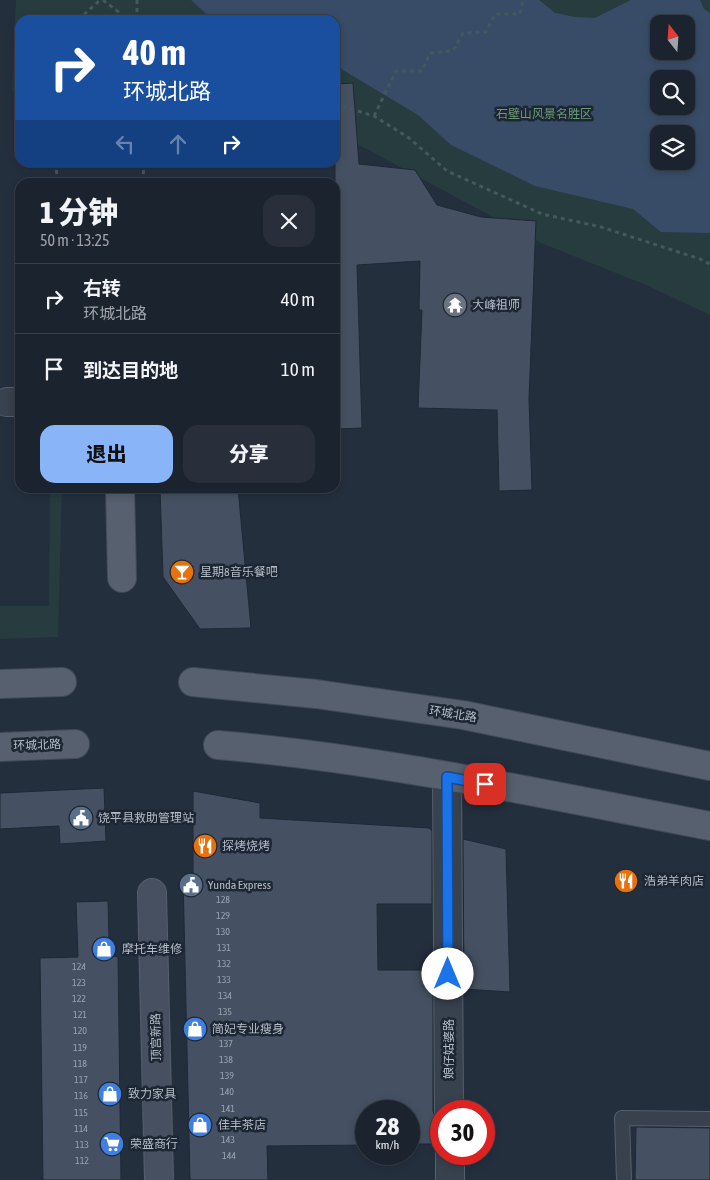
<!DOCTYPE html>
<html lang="zh">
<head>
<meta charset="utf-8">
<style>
	:root { --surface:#1b232e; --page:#282f3a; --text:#f1f3f6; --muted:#a0a4aa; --line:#39404a; --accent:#8ab4f8 }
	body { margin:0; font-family:"Asap Condensed","Noto Sans SC",sans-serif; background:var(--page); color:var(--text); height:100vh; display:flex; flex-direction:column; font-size:19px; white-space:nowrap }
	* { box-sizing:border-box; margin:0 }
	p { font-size:16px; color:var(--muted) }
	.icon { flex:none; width:28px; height:28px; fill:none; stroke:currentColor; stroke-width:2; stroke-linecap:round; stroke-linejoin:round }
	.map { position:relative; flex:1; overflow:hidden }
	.details { position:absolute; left:15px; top:178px; width:325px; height:315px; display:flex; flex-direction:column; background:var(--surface); border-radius:15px; box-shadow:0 2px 8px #0003,0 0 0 1px var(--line) }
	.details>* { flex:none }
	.guide { position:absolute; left:15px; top:15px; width:325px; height:152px; border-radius:15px; box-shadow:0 2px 8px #0003,0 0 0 1px var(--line); background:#1a4fa0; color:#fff; overflow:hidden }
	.needle { width:32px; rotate:343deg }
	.fabs { position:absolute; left:650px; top:15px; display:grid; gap:10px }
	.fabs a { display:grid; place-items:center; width:45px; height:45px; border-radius:10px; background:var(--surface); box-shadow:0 2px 8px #0003,0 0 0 1px var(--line); font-size:25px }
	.speed { position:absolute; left:355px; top:1100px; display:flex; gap:10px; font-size:25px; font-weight:700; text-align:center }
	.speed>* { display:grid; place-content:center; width:65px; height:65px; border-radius:50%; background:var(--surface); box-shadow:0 2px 8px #0003,0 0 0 1px var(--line); line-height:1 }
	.speed small { font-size:12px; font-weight:400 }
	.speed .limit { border:8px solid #d22; background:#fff; color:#111 }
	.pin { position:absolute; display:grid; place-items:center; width:42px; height:42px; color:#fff; margin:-21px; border-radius:10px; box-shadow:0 2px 8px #0006 }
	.me { position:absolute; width:55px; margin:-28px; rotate:0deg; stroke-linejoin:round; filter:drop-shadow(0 0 4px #0008) }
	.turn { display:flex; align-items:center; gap:18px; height:105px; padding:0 25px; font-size:22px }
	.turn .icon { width:65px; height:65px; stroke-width:2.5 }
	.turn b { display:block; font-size:35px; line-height:42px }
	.lanes { display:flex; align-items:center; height:48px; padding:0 25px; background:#0003; justify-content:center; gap:25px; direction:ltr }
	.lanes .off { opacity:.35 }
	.round { display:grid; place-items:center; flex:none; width:52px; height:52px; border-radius:15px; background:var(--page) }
	.head { display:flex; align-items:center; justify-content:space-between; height:85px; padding:0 25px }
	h1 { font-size:30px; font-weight:800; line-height:38px }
	.cta { display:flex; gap:10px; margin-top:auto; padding:10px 25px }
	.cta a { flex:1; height:58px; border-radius:15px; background:var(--accent); color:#111; font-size:20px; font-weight:800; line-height:58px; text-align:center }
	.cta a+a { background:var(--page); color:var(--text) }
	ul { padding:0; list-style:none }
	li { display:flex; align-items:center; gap:15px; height:70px; padding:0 25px; border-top:1px solid var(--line) }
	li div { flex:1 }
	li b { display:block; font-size:19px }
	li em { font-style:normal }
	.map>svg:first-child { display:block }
	.green { fill:#263c3f; fill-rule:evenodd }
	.water { fill:#394c67; fill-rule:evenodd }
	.building { fill:#455162; stroke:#1f2835 }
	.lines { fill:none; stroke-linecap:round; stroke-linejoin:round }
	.lane-casing { stroke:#565f6c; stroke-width:16 }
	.street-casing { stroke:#565f6c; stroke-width:30 }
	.secondary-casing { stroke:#565f6c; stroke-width:30 }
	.primary-casing { stroke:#414a57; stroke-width:30 }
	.path { stroke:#44595c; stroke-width:3; stroke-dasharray:4 4; stroke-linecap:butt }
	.lane { stroke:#38414e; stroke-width:14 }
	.street { stroke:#38414e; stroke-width:28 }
	.secondary { stroke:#465061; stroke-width:28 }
	.primary { stroke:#56606e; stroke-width:28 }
	.route-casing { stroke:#114b97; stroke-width:12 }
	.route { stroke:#1a73e8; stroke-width:9 }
	.labels { text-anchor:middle; stroke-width:5; stroke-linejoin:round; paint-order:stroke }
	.number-label { font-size:10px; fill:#98a1af }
	.park-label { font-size:12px; fill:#6b9a76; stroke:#1d2633 }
	.poi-label { font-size:12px; fill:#b4bcc9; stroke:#1d2633; text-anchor:start }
	.street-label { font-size:12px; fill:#b4bcc9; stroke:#1d2633 }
</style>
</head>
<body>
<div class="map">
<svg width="710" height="1180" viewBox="0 0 710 1180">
	<rect width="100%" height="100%" fill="#242f3e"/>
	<!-- green -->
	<path class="green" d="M16,0H710V315L646,285L541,243L335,132V20H20V91H12ZM659,24H686V51H659ZM659,79H686V106H659ZM659,134H686V161H659Z
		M50,488H62L58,637L0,639V606H49Z"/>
	<!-- water -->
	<path class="water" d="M191,0H539L555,13L575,17L595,18L631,0H700L704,9L710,13V233L661,232L633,209L535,186L451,145L418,115L343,70L335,61V20H213ZM659,24H686V51H659ZM659,79H686V106H659ZM659,134H686V161H659Z"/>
	<!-- building -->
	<path class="building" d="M353,83L359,164L415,170L437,205L481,217L536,221L529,399L532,490L499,491L497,410L418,408L422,310H419L420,261L357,265L362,428L335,429V84Z
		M160,488H238L251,628L200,629L163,577Z
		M104,788L106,841L60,844L59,826L0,829V793Z
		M193,791L260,803V818L429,828L432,831V904H377L378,970H433V1111L436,1119L441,1124V1141L439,1144H409V1111H366V1145L267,1146L268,1180H190L183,876H193Z
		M463,839L506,849L510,992L464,989Z
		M108,901L109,941L112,940V956L118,957L121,1180H43L40,958L78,957L76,902Z
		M636,1127L710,1128V1180H635Z"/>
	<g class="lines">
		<!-- lane casing -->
		<g class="lane-casing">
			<path id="lane" d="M624,1180L622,1118L710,1119"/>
		</g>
		<!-- street casing -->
		<g class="street-casing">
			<path id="street" d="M7,402H20
				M447,777L449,1111
				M450,1154V1180"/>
		</g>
		<!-- secondary casing -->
		<g class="secondary-casing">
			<path id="secondary" d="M152,893L159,1180"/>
		</g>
		<!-- primary casing -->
		<g class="primary-casing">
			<path id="primary" d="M120,488L122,578
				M193,682L316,694L463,715L710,766
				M0,684L62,682
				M218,745C384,759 547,795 710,826
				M0,747L75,744"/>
		</g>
		<!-- path -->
		<path class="path" d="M103,0L129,20
			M78,20L100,0
			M137,20V0
			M335,104L374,116L409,138L447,171L542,214L601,227L700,259L710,264
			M374,116L396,71H422L430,53L453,51L463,33L486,32L495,14H520L523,0
			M55,162L58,182
			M142,182L145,162"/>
		<!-- lane -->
		<use href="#lane" class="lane"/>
		<!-- street -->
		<use href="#street" class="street"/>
		<!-- secondary -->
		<use href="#secondary" class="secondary"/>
		<!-- primary -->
		<use href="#primary" class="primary"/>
	</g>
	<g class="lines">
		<!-- route casing -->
		<g class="route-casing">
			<path id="route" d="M448,974L447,777L485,784"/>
		</g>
		<!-- route -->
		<use href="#route" class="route"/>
	</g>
	<!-- icons -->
	<defs>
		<g id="temple-disc" transform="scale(1.25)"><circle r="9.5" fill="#6b7280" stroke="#1d2633"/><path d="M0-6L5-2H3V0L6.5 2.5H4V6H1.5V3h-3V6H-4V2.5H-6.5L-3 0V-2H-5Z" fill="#fff"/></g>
		<g id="bar-disc" transform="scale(1.25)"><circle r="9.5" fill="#e8710a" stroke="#1d2633"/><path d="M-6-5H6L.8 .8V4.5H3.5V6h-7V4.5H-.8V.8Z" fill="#fff"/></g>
		<g id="civic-disc" transform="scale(1.25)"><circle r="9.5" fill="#5c6f8a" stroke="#1d2633"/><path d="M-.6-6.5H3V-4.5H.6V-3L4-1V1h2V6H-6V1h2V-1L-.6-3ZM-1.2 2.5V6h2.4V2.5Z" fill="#fff"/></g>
		<g id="restaurant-disc" transform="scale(1.25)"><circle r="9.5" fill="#e8710a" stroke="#1d2633"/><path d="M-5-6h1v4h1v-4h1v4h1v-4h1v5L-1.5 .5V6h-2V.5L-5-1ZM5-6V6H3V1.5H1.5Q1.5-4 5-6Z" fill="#fff"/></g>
		<g id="shop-disc" transform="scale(1.25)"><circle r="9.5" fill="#3f7fe0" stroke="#1d2633"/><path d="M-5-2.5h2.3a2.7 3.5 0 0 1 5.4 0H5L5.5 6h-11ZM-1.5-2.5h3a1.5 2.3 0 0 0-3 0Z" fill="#fff"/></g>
		<g id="supermarket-disc" transform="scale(1.25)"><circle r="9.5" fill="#3f7fe0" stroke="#1d2633"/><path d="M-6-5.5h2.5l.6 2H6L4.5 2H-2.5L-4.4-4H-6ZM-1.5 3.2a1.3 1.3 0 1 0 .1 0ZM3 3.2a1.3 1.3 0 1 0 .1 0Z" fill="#fff"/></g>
	</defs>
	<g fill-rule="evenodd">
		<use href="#temple-disc" x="455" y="305"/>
		<use href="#bar-disc" x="182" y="572"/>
		<use href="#civic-disc" x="81" y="818"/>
		<use href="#restaurant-disc" x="205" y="846"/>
		<use href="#restaurant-disc" x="626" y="881"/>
		<use href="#civic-disc" x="191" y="885"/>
		<use href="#shop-disc" x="104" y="949"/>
		<use href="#shop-disc" x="195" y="1029"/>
		<use href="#shop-disc" x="110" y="1094"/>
		<use href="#shop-disc" x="200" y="1125"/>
		<use href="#supermarket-disc" x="112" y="1144"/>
	</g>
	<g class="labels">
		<!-- number labels -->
		<g class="number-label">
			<text x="223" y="903">128</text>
			<text x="223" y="919">129</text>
			<text x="223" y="935">130</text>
			<text x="224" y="951">131</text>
			<text x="224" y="967">132</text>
			<text x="79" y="970">124</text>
			<text x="224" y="983">133</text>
			<text x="79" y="986">123</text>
			<text x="225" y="999">134</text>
			<text x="79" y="1002">122</text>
			<text x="225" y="1015">135</text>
			<text x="80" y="1018">121</text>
			<text x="80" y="1034">120</text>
			<text x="226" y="1047">137</text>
			<text x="80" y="1051">119</text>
			<text x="226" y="1063">138</text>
			<text x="80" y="1067">118</text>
			<text x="227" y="1079">139</text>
			<text x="81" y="1083">117</text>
			<text x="227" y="1095">140</text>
			<text x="81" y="1099">116</text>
			<text x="228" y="1112">141</text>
			<text x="81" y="1116">115</text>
			<text x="81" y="1132">114</text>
			<text x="228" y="1143">143</text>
			<text x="82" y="1148">113</text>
			<text x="229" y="1159">144</text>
			<text x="82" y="1164">112</text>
		</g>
		<!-- park labels -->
		<g class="park-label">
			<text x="544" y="118">石壁山风景名胜区</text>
		</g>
		<!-- poi labels -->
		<g class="poi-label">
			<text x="472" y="309">大峰祖师</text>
			<text x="200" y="576">星期8音乐餐吧</text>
			<text x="98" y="822">饶平县救助管理站</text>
			<text x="222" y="850">探烤烧烤</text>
			<text x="644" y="885">浩弟羊肉店</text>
			<text x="208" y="889">Yunda Express</text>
			<text x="122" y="953">摩托车维修</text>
			<text x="212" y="1033">简妃专业瘦身</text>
			<text x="128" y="1098">致力家具</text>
			<text x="218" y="1129">佳丰茶店</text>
			<text x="130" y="1148">荣盛商行</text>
		</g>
		<!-- street labels -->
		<g class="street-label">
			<text transform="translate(453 714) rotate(9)" y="4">环城北路</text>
			<text transform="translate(37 745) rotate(-2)" y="4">环城北路</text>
			<text transform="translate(156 1037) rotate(-91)" y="4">顶宫新路</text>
			<text transform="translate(449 1049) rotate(-90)" y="4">娘仔姑婆路</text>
		</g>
	</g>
</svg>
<div class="fabs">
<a><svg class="needle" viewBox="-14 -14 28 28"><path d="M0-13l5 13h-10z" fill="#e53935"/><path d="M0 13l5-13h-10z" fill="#a0a4aa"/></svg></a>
<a><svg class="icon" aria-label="search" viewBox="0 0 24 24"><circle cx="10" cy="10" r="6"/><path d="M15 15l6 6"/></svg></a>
<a><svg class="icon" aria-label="layers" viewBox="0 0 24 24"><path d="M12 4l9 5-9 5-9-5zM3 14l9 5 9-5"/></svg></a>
</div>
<div class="speed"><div>28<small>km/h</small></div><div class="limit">30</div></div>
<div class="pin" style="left:485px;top:784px;background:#d93025"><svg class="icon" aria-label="arrive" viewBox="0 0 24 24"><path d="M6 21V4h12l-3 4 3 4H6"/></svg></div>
<svg class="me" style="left:448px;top:974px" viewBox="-20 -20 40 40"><circle r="19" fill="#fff"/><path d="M0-13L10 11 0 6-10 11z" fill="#1a73e8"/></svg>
<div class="guide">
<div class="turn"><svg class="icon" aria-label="right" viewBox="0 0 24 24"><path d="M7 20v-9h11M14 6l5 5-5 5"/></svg><div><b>40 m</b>环城北路</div></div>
<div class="lanes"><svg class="icon off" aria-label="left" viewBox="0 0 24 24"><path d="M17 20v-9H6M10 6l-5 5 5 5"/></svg><svg class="icon off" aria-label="ahead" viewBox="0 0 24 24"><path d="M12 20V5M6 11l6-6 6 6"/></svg><svg class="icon" aria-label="right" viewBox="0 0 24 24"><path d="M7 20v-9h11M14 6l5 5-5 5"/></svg></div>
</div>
<section class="details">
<div class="head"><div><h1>1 分钟</h1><p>50 m · 13:25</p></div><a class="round"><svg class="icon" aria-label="close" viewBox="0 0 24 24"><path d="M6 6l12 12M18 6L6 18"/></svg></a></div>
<ul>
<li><svg class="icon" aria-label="right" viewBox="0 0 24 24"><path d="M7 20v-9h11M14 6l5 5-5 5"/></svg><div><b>右转</b><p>环城北路</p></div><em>40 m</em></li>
<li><svg class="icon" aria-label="arrive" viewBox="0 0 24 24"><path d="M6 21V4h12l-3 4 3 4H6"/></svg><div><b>到达目的地</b></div><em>10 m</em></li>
</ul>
<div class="cta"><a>退出</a><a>分享</a></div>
</section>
</div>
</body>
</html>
